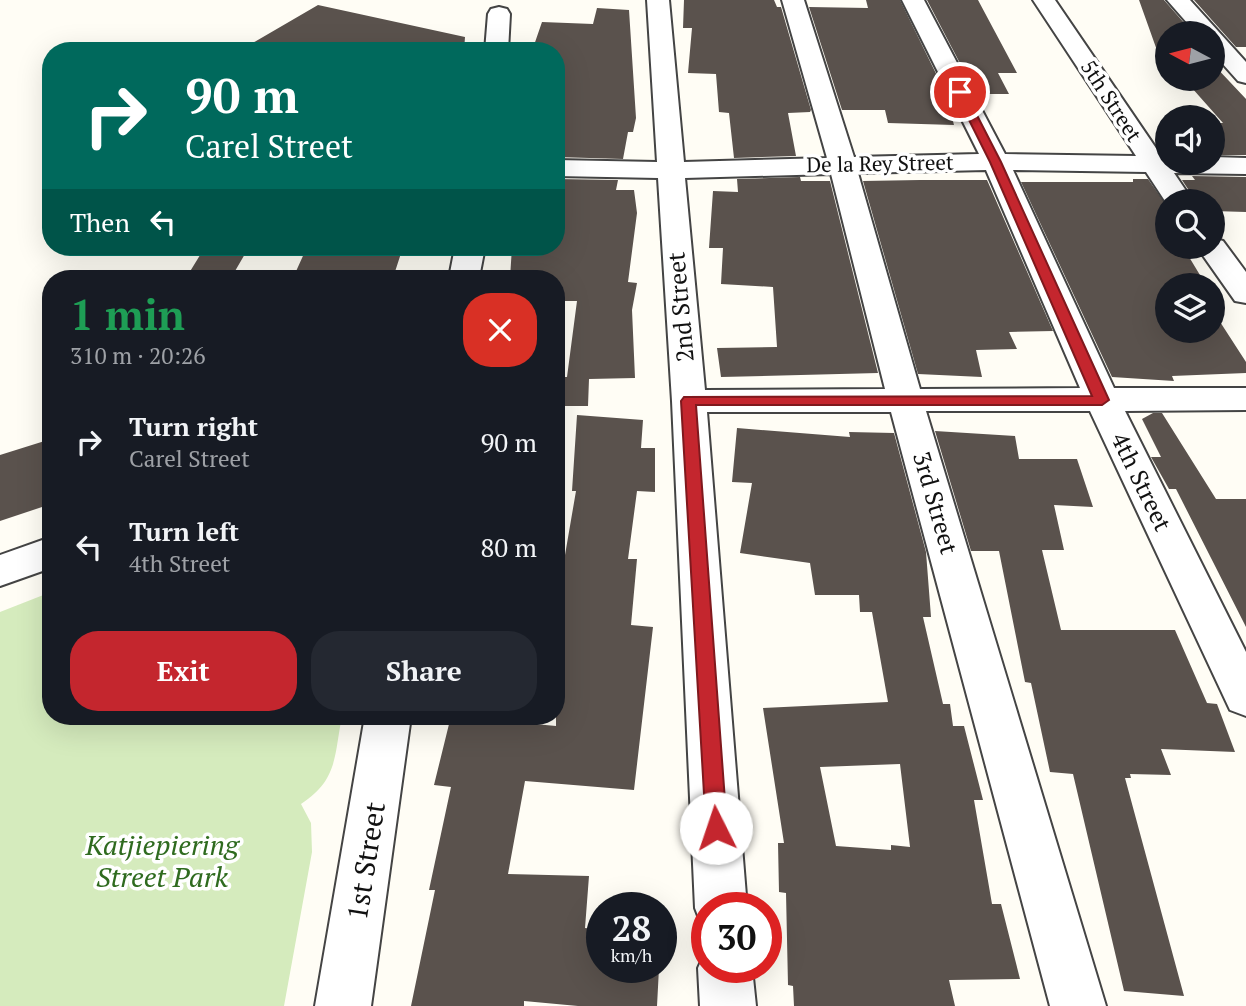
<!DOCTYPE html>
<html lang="en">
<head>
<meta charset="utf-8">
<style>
	:root { --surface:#171b24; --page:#242831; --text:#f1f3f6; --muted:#9ea1a6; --accent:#c4262e }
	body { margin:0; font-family:"PT Serif",serif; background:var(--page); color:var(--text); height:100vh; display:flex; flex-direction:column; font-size:26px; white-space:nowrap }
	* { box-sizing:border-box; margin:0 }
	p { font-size:23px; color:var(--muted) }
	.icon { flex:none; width:38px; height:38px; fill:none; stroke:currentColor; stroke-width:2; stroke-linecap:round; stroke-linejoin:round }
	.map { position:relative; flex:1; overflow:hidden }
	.details { position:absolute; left:42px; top:270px; width:523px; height:455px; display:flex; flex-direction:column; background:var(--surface); border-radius:28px; box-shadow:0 7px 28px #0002 }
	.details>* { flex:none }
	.hud { position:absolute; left:42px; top:42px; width:523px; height:214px; border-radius:28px; box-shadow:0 7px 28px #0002; background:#00695c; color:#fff; overflow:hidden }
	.needle { width:46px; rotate:277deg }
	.buttons { position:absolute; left:1155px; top:21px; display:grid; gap:14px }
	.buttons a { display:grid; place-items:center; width:70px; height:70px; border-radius:50%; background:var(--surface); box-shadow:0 7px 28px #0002; font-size:35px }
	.speed { position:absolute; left:586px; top:892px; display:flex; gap:14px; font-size:35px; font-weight:700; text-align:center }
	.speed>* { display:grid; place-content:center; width:91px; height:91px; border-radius:50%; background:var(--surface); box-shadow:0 7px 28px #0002; line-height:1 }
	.speed small { font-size:18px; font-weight:400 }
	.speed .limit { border:10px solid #d22; background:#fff; color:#111 }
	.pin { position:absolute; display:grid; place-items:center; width:60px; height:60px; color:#fff; margin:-30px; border:4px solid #fff; border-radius:50%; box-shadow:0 2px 7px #0007 }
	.me { position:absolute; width:77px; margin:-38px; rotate:356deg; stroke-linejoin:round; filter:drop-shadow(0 0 5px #0008) }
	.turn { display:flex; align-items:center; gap:24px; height:147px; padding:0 28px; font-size:32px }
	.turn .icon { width:91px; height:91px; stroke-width:2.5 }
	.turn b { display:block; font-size:49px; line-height:60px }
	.then { display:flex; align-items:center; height:66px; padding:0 28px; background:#0003; gap:14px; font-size:26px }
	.round { display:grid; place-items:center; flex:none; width:74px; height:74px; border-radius:28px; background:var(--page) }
	.summary { display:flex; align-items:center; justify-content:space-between; height:119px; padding:0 28px }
	h1 { font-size:42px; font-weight:700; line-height:52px; color:#1e9e55 }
	.cta { display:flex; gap:14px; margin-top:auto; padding:14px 28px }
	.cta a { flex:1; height:80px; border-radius:28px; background:var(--accent); color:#fff; font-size:28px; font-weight:700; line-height:80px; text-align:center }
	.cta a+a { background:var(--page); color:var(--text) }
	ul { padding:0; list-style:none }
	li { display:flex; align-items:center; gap:21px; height:105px; padding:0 28px }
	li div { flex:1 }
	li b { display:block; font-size:26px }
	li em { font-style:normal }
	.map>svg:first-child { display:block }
	.green { fill:#d5ebbd }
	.building { fill:#5a524d; fill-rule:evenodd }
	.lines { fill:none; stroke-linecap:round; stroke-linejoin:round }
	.street-casing { stroke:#444; stroke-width:4 }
	.street { fill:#fff; fill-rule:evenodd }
	.route { fill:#c4262e; stroke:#7f191e; stroke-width:2 }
	.labels { text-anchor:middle; stroke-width:7; stroke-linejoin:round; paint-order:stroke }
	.far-street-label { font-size:21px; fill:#111; stroke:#fff }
	.street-label { font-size:24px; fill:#111; stroke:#fff }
	.near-park-label { font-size:28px; font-style:italic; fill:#2f6b1f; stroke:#fff }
	.near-street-label { font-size:28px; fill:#111; stroke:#fff }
</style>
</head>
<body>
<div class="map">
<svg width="1246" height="1006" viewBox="0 0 1246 1006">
	<rect width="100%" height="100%" fill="#fffdf5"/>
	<!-- green -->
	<path class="green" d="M51,592V716H342C334,756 338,780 301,804L311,823L312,852L284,1006H0V612Z"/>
	<!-- building -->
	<path class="building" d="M684,0H774L777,7H781L811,110L810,112L788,113L796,156L734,158L729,113L719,112L716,74L688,73L692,28H683Z
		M866,0H900L946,94L954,125L888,123L885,110H842L809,7L868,8Z
		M927,0H978L1017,73H998L1009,94H976Z
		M1139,0H1164L1193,33H1167V60L1159,56Z
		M1194,0H1246V47H1236Z
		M318,5L465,37L464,51H239Z
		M597,8L629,10L636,118L633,132H628L623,159L556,157V51H532L542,22L593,24Z
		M1213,64L1246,99V155H1213V123H1223L1184,79H1213Z
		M1192,176L1246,177V212L1213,211V201H1196L1182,180H1195Z
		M800,177L801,181H830L878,373L721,377L717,348L777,347L773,287L721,284L723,248H709L713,191L738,192L737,179Z
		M556,179L618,180L616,190H634L637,213L628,282L637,283L632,310L635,378L589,379L588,406H556V377H567L577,301H556V278H510L512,247H556Z
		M1133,179H1148L1167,206V210L1160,209L1167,221V247H1183L1206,285H1167V331H1213V311L1246,362V373L1172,376L1174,381L1112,377L1021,182H1133Z
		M920,180H987L1053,331L1009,332L1017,349L976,350L982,377L918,374L863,181Z
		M205,247H249L231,278H186Z
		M307,247H403L393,278H293Z
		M1153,413H1162L1216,499H1246V627L1176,489H1169L1151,457H1161L1142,419Z
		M577,415L643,420L641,448H655V492L637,491L628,559H637L631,625L653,627L634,790L525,781L508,874L589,876L585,928L602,930V968H659L657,1006H578L524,1001V1006H411L435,890H429L451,787L434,785L451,716L556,726V554L565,555L576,491H572Z
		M737,428L850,437L849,432L894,433L926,552L931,617H923L943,704H950L953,726H964L983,800H974L992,904H1001L1020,979L949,980L955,1006H794L793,986L788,985L786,893L779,892L778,843H784L763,708L888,702L872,612H860L859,595H815L810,563L740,553L752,483L732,482ZM900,764L910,847L891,845V850L836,846L820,767Z
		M935,431L1015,436L1019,459H1077L1093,507L1054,505L1064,550H1042L1061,630H1175L1207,703L1217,704L1235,752L1161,749L1171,775L1130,774L1131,778H1125L1184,996L1124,991L1073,774L1050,772L1031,683L1025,682L999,551H971Z
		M51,439V504L0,521V455Z"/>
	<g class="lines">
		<!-- street casing -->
		<g class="street-casing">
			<path id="street" d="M647,0H669L684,162L827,158L782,0H804L854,157L979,154L902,0H924L1005,154L1136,156L1033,0H1055L1162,157H1167V163H1213V157L1246,158V174L1174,173L1193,201H1167V204L1146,172L1013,170L1114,388H1246V410L1125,411L1246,652V716L1230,710L1090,411H926L1106,1006H1050L891,412H707L747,908H707V928L702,926L695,908L672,401L658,178L556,176V160L657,162ZM986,170L1080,388L920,389L858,173ZM831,174L885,389L705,390L685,178Z
				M1167,0H1190L1246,62V83L1238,81L1213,53V33H1196Z
				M499,7L507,9L510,14L508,51H485L488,14L491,9Z
				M1213,238L1223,241L1246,272V303L1235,301L1197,247H1213Z
				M455,247H485L479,278H449Z
				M51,537V568L0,586V555Z
				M365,716H411L371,1006H315Z
				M707,948V968H752L756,1006H700L698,968Z"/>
		</g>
		<!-- street -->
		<use href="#street" class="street"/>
	</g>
	<!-- route -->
	<path class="route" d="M960,89L965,92L1001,162L1109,400L1102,405H696L727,828L724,835L716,837L709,835L706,828L681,401L684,397L1092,396L990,162L955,92Z"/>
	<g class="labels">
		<!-- far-street labels -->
		<g class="far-street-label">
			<text transform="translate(1111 101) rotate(57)" y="7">5th Street</text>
			<text transform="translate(880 164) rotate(-1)" y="7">De la Rey Street</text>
		</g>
		<!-- street labels -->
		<g class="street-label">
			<text transform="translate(681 307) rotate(-95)" y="8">2nd Street</text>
			<text transform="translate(1141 482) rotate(64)" y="8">4th Street</text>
			<text transform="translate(935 503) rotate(74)" y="8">3rd Street</text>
		</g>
		<!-- near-park labels -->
		<g class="near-park-label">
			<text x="162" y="855">Katjiepiering<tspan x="162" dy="32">Street Park</tspan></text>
		</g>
		<!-- near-street labels -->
		<g class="near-street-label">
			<text transform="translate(366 861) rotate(-81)" y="10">1st Street</text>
		</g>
	</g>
</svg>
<div class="buttons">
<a><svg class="needle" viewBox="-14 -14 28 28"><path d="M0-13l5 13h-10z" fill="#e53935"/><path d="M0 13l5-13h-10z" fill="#9ea1a6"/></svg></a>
<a><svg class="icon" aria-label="sound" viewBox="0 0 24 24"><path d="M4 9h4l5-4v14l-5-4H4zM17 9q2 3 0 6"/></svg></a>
<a><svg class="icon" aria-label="search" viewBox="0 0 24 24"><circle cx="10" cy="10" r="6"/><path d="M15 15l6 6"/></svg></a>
<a><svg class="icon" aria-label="layers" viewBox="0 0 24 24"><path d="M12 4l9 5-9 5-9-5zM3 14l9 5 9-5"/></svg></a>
</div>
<div class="speed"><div>28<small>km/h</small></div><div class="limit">30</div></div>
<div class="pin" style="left:960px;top:92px;background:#d93025"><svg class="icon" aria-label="arrive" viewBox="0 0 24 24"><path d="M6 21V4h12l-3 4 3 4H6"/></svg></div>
<svg class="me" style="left:716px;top:828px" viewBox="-20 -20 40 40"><circle r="19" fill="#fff"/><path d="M0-13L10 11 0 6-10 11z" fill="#c4262e"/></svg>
<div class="hud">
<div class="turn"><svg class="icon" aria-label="right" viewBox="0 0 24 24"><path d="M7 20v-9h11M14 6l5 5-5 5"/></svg><div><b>90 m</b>Carel Street</div></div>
<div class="then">Then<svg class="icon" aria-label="left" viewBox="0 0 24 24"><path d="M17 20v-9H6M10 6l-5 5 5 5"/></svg></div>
</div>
<section class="details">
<div class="summary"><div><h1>1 min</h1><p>310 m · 20:26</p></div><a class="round" style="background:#d93025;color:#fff"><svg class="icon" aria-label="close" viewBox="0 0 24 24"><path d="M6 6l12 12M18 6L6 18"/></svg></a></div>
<ul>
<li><svg class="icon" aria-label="right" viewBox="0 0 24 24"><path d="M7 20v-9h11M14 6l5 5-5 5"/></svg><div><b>Turn right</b><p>Carel Street</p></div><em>90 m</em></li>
<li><svg class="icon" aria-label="left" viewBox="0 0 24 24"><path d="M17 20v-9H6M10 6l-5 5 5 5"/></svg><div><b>Turn left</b><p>4th Street</p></div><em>80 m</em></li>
</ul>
<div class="cta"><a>Exit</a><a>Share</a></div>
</section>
</div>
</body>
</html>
